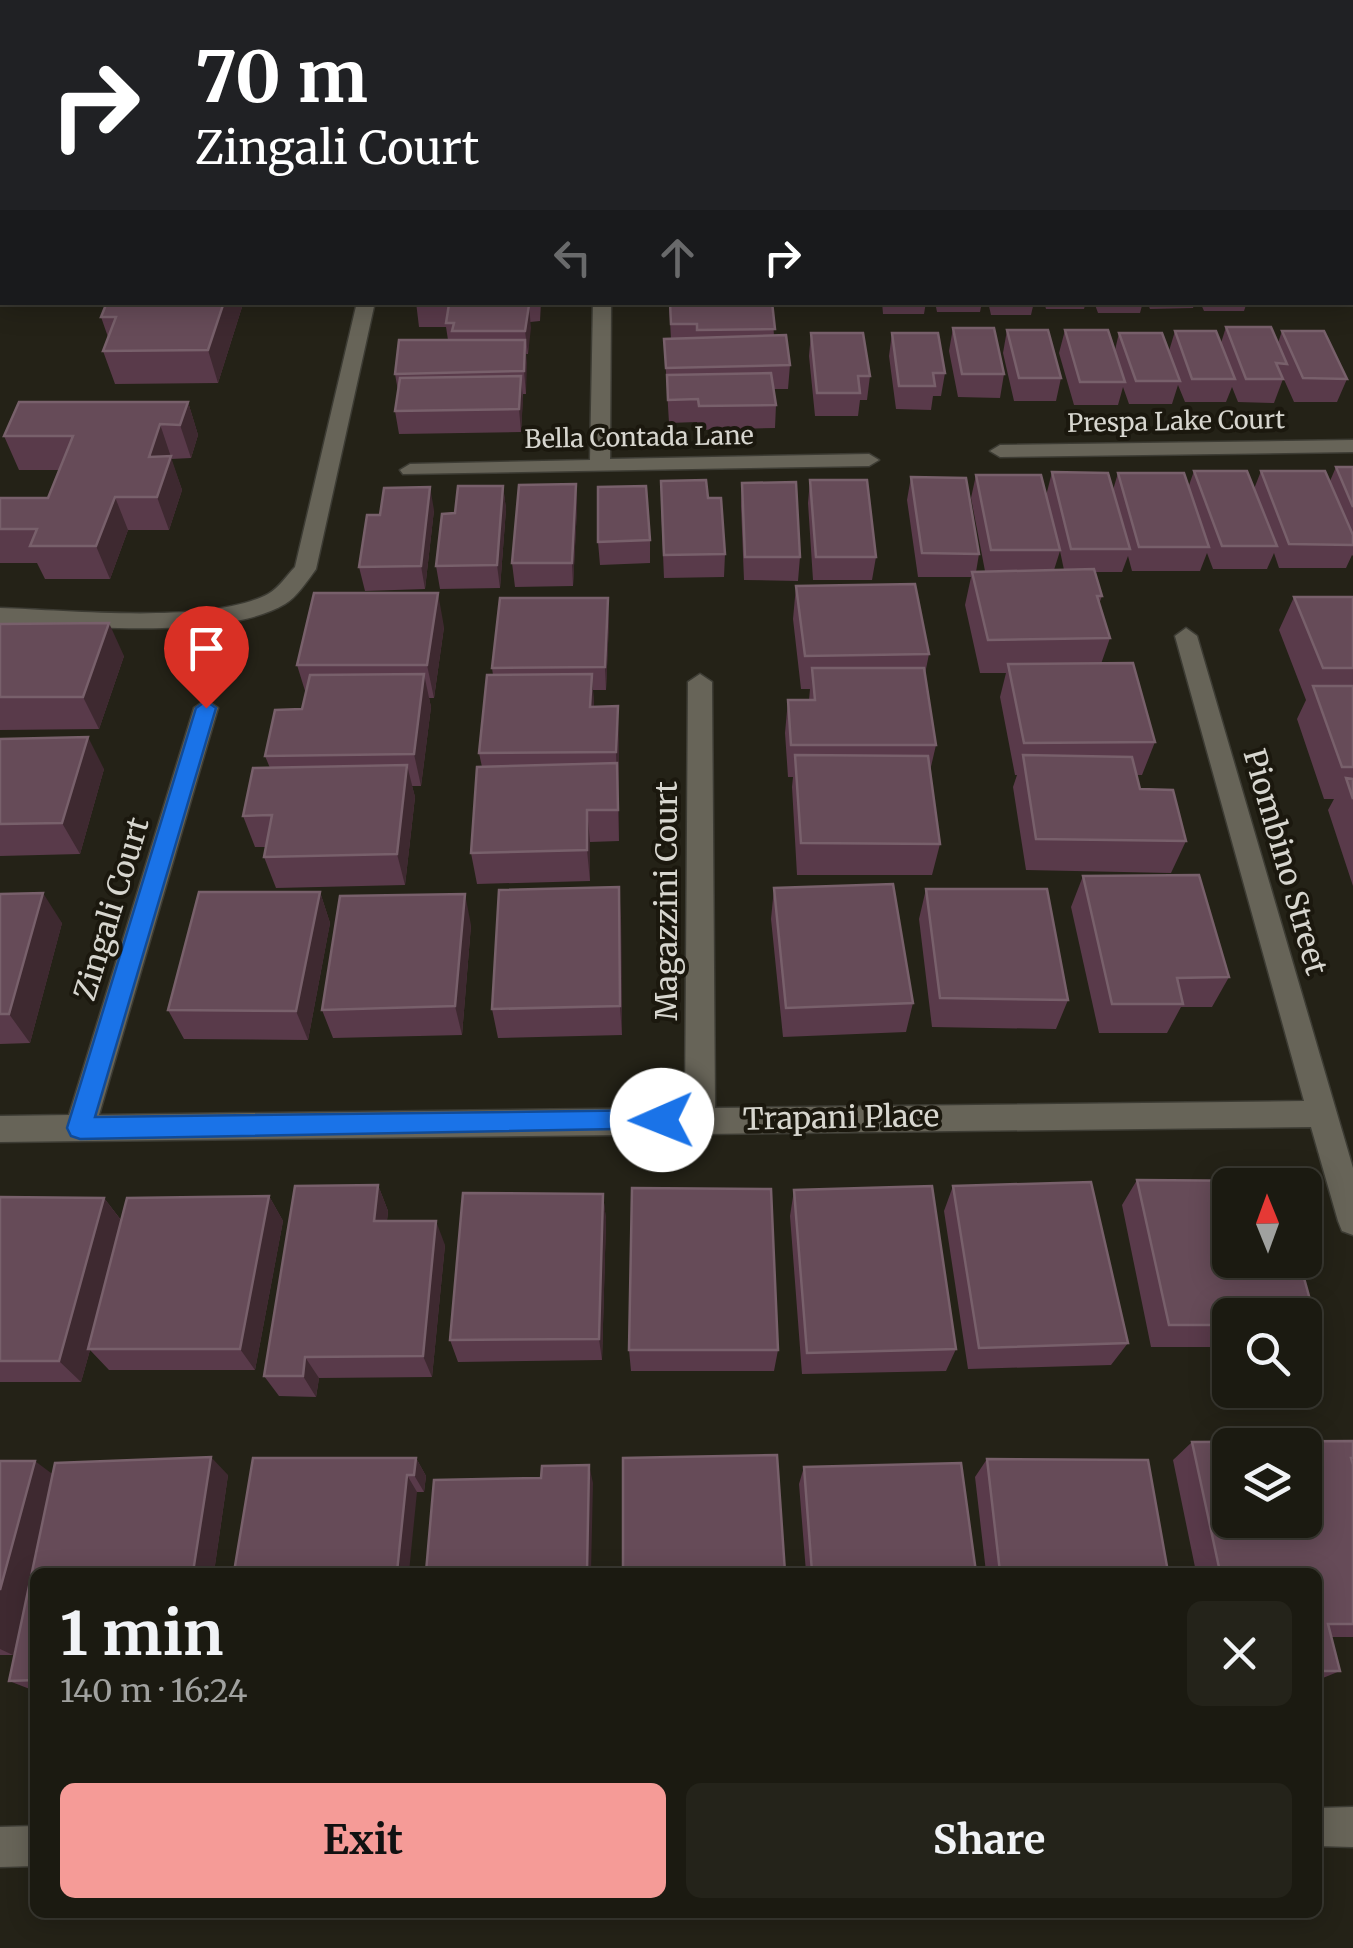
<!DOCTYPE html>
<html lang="en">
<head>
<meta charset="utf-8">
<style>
	:root { --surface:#1b1a11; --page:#24231a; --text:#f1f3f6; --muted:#a0a19f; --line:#393831; --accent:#f59b97 }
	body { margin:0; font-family:Merriweather,serif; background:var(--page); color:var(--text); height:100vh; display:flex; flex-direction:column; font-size:38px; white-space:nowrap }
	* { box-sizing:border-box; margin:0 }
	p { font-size:32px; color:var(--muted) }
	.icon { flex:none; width:55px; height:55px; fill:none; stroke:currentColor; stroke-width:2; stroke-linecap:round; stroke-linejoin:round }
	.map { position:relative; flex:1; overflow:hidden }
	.drawer { position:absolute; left:30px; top:1568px; width:1292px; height:350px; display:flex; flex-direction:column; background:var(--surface); border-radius:15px; box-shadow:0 5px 25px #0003,0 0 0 2px var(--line) }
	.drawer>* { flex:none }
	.hud { position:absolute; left:0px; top:0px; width:1355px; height:305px; box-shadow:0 5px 25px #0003,0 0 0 2px var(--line); background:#202124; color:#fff; overflow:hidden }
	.needle { width:65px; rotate:359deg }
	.buttons { position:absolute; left:1212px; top:1168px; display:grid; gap:20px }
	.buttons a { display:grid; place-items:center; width:110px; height:110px; border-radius:15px; background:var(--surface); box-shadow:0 5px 25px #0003,0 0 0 2px var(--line); font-size:50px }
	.pin { position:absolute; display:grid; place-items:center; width:85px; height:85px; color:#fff; margin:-102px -42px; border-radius:50% 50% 50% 0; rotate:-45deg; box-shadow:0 0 10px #0007 }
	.pin .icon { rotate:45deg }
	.me { position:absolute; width:110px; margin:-55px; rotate:269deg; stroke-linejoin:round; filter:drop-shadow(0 0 8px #0008) }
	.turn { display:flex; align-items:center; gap:35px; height:210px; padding:0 30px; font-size:45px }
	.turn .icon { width:130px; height:130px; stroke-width:2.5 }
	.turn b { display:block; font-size:70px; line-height:85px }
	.lanes { display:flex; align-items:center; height:95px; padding:0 30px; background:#0003; justify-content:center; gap:50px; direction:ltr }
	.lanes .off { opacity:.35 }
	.round { display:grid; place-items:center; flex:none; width:105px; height:105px; border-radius:15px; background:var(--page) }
	.summary { display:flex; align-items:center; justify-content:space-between; height:170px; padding:0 30px }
	h1 { font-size:60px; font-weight:700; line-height:75px }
	.button { display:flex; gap:20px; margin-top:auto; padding:20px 30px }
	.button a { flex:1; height:115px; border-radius:15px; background:var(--accent); color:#111; font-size:40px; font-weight:700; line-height:115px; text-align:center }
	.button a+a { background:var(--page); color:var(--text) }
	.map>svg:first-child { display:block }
	.sand { fill:#302807 }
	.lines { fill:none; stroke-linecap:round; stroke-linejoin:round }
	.minor-casing { stroke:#3d3c34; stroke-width:3 }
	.secondary-casing { stroke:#3d3c34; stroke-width:3 }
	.primary-casing { stroke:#3d3c34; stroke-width:3 }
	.minor { fill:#676458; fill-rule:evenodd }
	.secondary { fill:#856c5a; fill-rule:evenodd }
	.primary { fill:#a3745d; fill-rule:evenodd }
	.wall { fill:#593a4a; fill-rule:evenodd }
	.shaded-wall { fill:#3e2930 }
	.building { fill:#664b58; stroke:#78606b; stroke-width:2.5; fill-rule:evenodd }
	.route { fill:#1a73e8; stroke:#114b97; stroke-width:2.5 }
	.labels { text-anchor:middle; stroke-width:8; stroke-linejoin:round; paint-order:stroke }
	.far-street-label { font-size:25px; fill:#d7d6cf; stroke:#1b180e }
	.street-label { font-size:30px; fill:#d7d6cf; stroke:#1b180e }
</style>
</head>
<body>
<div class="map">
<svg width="1353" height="1948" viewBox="0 0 1353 1948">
	<rect width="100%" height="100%" fill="#242217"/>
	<!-- sand -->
	<path class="sand" d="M467,0H1188V1L467,2Z"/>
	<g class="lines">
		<!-- minor casing -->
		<g class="minor-casing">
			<path id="minor" d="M424,0H438V2H424Z
				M357,302H375L316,569C308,580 297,597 285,604C224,641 73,625 0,624V608C68,610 210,625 268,594C279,588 286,576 295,567Z
				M593,302H611L610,459L869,454L879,460L869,466L403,474L400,470L410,464L590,460Z
				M1353,440V452L1000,457L990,451L1000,445Z
				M1186,628L1197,636L1353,1168V1235L1342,1231L1338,1221L1311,1127L0,1142V1116L69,1115L194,708L206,700L218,708L99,1115L685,1108L688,682L700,674L712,682L715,1108L1304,1101L1175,636Z
				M1353,1807V1847L1318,1846V1808Z
				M35,1826V1866L0,1867V1827Z"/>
		</g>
		<!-- secondary casing -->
		<g class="secondary-casing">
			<path id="secondary" d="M1211,0H1226L1227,2H1213Z
				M1256,0H1271L1272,2H1258Z
				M1352,156H1353V167H1352Z
				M1352,270H1353V281H1352Z"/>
		</g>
		<!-- primary casing -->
		<g class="primary-casing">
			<path id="primary" d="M1352,24H1353V32H1352Z
				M1352,51H1353V59H1352Z
				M0,57H2V65H0Z"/>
		</g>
		<!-- minor -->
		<use href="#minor" class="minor"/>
		<!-- secondary -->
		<use href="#secondary" class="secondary"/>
		<!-- primary -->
		<use href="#primary" class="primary"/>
	</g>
	<!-- wall -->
	<path class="wall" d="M0,89H2V166H0Z
		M416,302H541L540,321L530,322L528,354H526V394H523L521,432L399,434L395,411L398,391L395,374L448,340L446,327H419Z
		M669,302H785V305H772L774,336L790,365L788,389H774L776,405L775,428L698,430L697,422L669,423L664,339H671Z
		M882,302H926L924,314H883Z
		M935,302H982L980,312H937Z
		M988,302H1034L1031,315H991Z
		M1044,302H1086L1084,309H1046Z
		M1094,302H1143L1140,313H1098Z
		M1147,302H1195L1193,308L1150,309Z
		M1200,302H1247L1244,311H1204Z
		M1251,302H1295L1293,306H1253Z
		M242,307L218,383L115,384L103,351L108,337L101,317Z
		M1226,327L1278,343L1282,331L1347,379L1337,402H1294L1282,375L1283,379L1274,403L1238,402L1232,387L1226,402H1185L1178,385L1172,404H1129L1123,387L1118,405H1074L1059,353L1065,330L1115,350L1119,333L1169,351L1175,331L1221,343Z
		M953,328L1004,374L1000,398L958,397L949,351Z
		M1007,330L1061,378L1056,401H1014L1003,353Z
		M811,333L870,376L867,400H860L858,416H815L809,356Z
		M892,333L945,373L941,396H933L931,410L896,409L889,356Z
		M188,402L198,435L191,458L171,459L182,490L169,530H128L110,579H45L37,563H0V498H48L60,470H19L4,436Z
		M1336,467H1353V556L1352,555L1346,568H1279L1274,553L1267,569H1213L1207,553L1200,571H1132L1128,556L1122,572H1095L1102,596L1099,604L1110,638L1101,664L1155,742L1142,775H1136L1140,789L1186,841L1171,873L1026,870L1013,787L1017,775H1015L1000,697L1006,673H980L965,605L971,577H918L907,500L911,477L979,554L976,572L985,571L971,498L976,475L1046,496L1052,472L1113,490L1118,473L1188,488L1194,471L1254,489L1261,471L1330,481ZM1060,551L1064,570H1054Z
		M810,480L876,557L872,580H813L808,503Z
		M742,483L800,557L798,581L744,580L741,506Z
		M576,484L577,507L573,586L515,587L512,563Z
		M503,486L506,509L500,588L440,589L436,566L455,513Z
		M708,498L725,554L724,577L664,578L661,504Z
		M434,510L425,589L365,591L359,567Z
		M650,540V563L600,565L598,542Z
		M796,586L929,654L925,674L936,745L930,771L940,844L932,875H797L792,787L793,777H788L785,733L788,700H809L810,689H801L793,619Z
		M1294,597H1353V886L1328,810L1334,799H1324L1297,719L1306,700L1279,630Z
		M609,621L606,690H593L594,707L619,739V841L590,842V881L477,884L471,853L482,767L479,753L493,675L492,668Z
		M0,624L124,656L99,729L0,730Z
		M444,627L434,698H429L431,707L421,786H412L415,797L405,885L276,888L264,857L266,847H255L243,816L270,768L265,756L302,709L306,694L297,665Z
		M0,739L104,769L80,854L0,856Z
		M1083,876L1229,977L1212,1007H1181L1167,1033H1099L1071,907Z
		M774,888L913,1003L906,1032L783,1037L771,919Z
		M926,889L1068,1000L1056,1029L932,1027L919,919Z
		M320,892L330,923L308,1040L184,1039L168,1010Z
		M0,894L62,923L30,1043L0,1044Z
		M621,917L622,1035L498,1038L492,1009Z
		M471,925L462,1035L333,1038L322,1010Z
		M1137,1180L1317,1325L1305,1337V1315H1230V1347H1151L1122,1205Z
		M378,1185L388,1211L387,1221L445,1245L432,1377L319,1378L316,1397L279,1396L264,1376Z
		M953,1186L1128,1343L1111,1365L968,1369L944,1211Z
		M794,1190L956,1349L946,1371L802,1374L790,1216Z
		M603,1194L606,1220L602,1360L458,1362L450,1340Z
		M269,1196L283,1221L255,1370H109L90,1350L81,1382H0V1197L104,1198L121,1220Z
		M629,1350H778L774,1371H631Z
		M1353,1441V1637H1331L1340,1671L1318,1680V1572H1196L1173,1460L1192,1442Z
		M416,1458L426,1476L424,1492H417L234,1572Z
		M987,1459L1168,1572H986L975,1477Z
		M0,1461L53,1474L228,1475L214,1572H35V1691L9,1681L18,1637L13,1655H0Z
		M804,1467L976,1572H806L799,1484Z"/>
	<!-- shaded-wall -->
	<path class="shaded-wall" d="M224,302H241L242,307L218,383L208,350Z
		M529,305L531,328L528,354L525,331Z
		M525,340L527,363L526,394L524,371Z
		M521,376L523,400L521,432L519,409Z
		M188,402L198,435L191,458L180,425Z
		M160,424L182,490L169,530L157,497L149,457Z
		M576,484L577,507L573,586L572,563Z
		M503,486L506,509L500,588L497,565Z
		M430,487L434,510L425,589L421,566Z
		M115,497L128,530L110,579L96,546Z
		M438,593L444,627L434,698L427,665Z
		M608,598L609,621L606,690L605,667Z
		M109,623L124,656L99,729L83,697Z
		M424,674L431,707L421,786L414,754Z
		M592,674L594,707H590Z
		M618,706L619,739V841L616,752Z
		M88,737L104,769L80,854L62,823Z
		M407,765L415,797L405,885L397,854Z
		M587,810L590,842V881L587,850Z
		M619,887L621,917L622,1035L620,1006Z
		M320,892L330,923L308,1040L296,1011Z
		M43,893L62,923L30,1043L9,1014Z
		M465,894L471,925L462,1035L455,1006Z
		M378,1185L388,1211L384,1245L374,1221Z
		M603,1194L606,1220L602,1360L599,1339Z
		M269,1196L283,1221L255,1370L240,1349Z
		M104,1198L123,1223L88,1349L90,1350L81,1382L59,1361Z
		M436,1221L445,1245L432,1377L423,1356Z
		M305,1357L319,1378L316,1397L303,1376Z
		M211,1457L228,1475L214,1572H193Z
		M416,1458L426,1476L424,1492L414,1475Z
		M35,1461L59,1479L13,1655L0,1649V1590Z
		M589,1465L593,1483L591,1572H587Z
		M407,1475L417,1492L409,1572H397Z"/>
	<!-- building -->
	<path class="building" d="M0,89H2V134H0Z
		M107,302H224L208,350L103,351L116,317H101Z
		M416,302H452L416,304Z
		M670,302H772L775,329L697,330V324H671Z
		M449,304L529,305L525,331H452L454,323H446Z
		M1226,327H1271L1287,364L1276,363L1283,379H1246Z
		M953,328H994L1004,374H962Z
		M1007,330H1048L1061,378H1019Z
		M1065,330H1108L1125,382H1080Z
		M1175,331H1216L1235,379H1192Z
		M1282,331H1324L1347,379L1303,378Z
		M811,333H863L870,376H858L860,393H817Z
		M892,333H938L945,373H933L935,386H899Z
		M1119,333H1162L1180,381H1136Z
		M786,335L790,365L666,368L664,339Z
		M399,340H525L524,371L395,374Z
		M771,373L776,405L699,406L698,399L668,400L667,375Z
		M521,376L519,409L395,411L400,378Z
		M19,402H188L180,425L160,424L149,457L171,456L157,497H115L96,546H30L37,529H0V498H48L73,436H4Z
		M1336,467H1353V507Z
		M1194,471H1247L1277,546H1222Z
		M1261,471H1325L1353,535V545L1289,544Z
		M1052,472L1108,473L1130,549H1071Z
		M1118,473H1184L1209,547H1139Z
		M976,475H1041L1060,550H991Z
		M911,477L966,478L979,554L922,553Z
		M706,480L708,498H721L725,554L664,555L661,481Z
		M810,480H867L876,557H816Z
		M796,482L800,557H745L742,483Z
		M576,484L572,563H512L519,485Z
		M458,486H503L497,565L436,566L442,514L455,513Z
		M646,486L650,540L598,542V487Z
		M430,487L421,566L359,567L367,515H380L384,488Z
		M1094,569L1102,596H1097L1110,638L988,640L972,572Z
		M915,584L929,654L805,656L796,586Z
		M314,593H438L427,665H297Z
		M1294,597H1353V668H1323Z
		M500,598H608L605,667L492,668Z
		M109,623L83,697H0V624Z
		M1133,663L1155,742L1024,743L1008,664Z
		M812,668H924L936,745H791L788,700H815Z
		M424,674L414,754L265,756L275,710L302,709L310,675Z
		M592,674L590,707L618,706L616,752L479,753L487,675Z
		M1313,686H1353V767H1342Z
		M88,737L62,823L0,824V739Z
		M795,755L928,756L940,844L801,843Z
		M1023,755L1132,757L1140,789L1173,790L1186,841L1036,839Z
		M617,763L618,810H587V850L471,853L477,767Z
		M407,765L397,854L264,857L272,815L243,816L253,768Z
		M1346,778L1353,779V799Z
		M1199,875L1229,977L1177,978L1183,1004H1112L1083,876Z
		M893,884L913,1003L786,1008L774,888Z
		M619,887L620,1006L492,1009L499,890Z
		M926,889H1047L1068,1000L940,998Z
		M199,892H320L296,1011L168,1010Z
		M43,893L9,1014H0V894Z
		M465,894L455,1006L322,1010L340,896Z
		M1137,1180L1277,1181L1278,1185H1230V1260H1299L1317,1325H1305V1315H1230V1325H1169Z
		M1091,1182L1128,1343L979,1348L953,1186Z
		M378,1185L374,1221H436L423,1356L305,1357L303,1376H264L295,1186Z
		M932,1186L956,1349L807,1353L794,1190Z
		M632,1188L771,1189L778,1350H629Z
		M463,1193L603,1194L599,1339L450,1340Z
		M269,1196L240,1349H88L127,1198Z
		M0,1197L104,1198L59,1361H0Z
		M1353,1441V1458H1351L1353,1465V1624H1328L1340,1671H1318V1572H1220L1192,1442ZM1230,1445H1305V1520H1230Z
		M777,1455L785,1572H623V1458Z
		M211,1457L193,1572H35V1680L9,1681L55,1463Z
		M253,1458H416L414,1475H407L397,1572H234Z
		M987,1459L1148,1460L1168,1572H1000Z
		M0,1461H35L0,1590Z
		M961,1463L976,1572H812L804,1467Z
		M589,1465L587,1572H426L434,1480L541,1478L542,1466Z"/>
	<!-- route -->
	<path class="route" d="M206,701L216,708L95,1117L662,1110L670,1113L674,1120L670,1128L80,1139L71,1136L67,1128L196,708Z"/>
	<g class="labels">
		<!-- far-street labels -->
		<g class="far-street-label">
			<text transform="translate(1176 421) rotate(-1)" y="9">Prespa Lake Court</text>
			<text transform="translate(639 437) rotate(-1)" y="9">Bella Contada Lane</text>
		</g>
		<!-- street labels -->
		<g class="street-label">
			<text transform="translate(1285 862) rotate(74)" y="10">Piombino Street</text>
			<text transform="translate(667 901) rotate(-90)" y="10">Magazzini Court</text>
			<text transform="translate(112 909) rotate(-73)" y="10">Zingali Court</text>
			<text transform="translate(841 1118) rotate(-1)" y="10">Trapani Place</text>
		</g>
	</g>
</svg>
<div class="buttons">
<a><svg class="needle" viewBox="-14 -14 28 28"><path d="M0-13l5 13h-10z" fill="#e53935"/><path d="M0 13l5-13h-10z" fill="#a0a19f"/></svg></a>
<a><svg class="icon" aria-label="search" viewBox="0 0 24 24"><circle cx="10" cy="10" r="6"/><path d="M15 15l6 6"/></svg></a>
<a><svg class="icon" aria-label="layers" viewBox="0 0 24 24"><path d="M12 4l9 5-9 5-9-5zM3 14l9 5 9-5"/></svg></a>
</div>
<div class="pin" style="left:206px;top:708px;background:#d93025"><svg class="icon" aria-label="arrive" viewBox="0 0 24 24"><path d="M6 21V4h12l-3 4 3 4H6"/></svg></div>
<svg class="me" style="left:662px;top:1120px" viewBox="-20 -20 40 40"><circle r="19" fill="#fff"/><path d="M0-13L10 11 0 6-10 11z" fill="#1a73e8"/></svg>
<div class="hud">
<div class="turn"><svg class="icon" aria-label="right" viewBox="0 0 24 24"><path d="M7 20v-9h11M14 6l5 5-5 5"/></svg><div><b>70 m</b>Zingali Court</div></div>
<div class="lanes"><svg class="icon off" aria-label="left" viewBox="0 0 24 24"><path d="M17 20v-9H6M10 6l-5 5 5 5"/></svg><svg class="icon off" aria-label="ahead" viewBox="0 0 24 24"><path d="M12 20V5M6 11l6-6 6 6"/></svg><svg class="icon" aria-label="right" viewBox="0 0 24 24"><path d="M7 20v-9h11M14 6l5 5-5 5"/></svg></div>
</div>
<section class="drawer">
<div class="summary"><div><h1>1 min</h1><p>140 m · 16:24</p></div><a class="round"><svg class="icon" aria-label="close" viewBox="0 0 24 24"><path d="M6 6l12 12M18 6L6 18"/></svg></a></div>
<div class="button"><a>Exit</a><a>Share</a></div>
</section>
</div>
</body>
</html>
